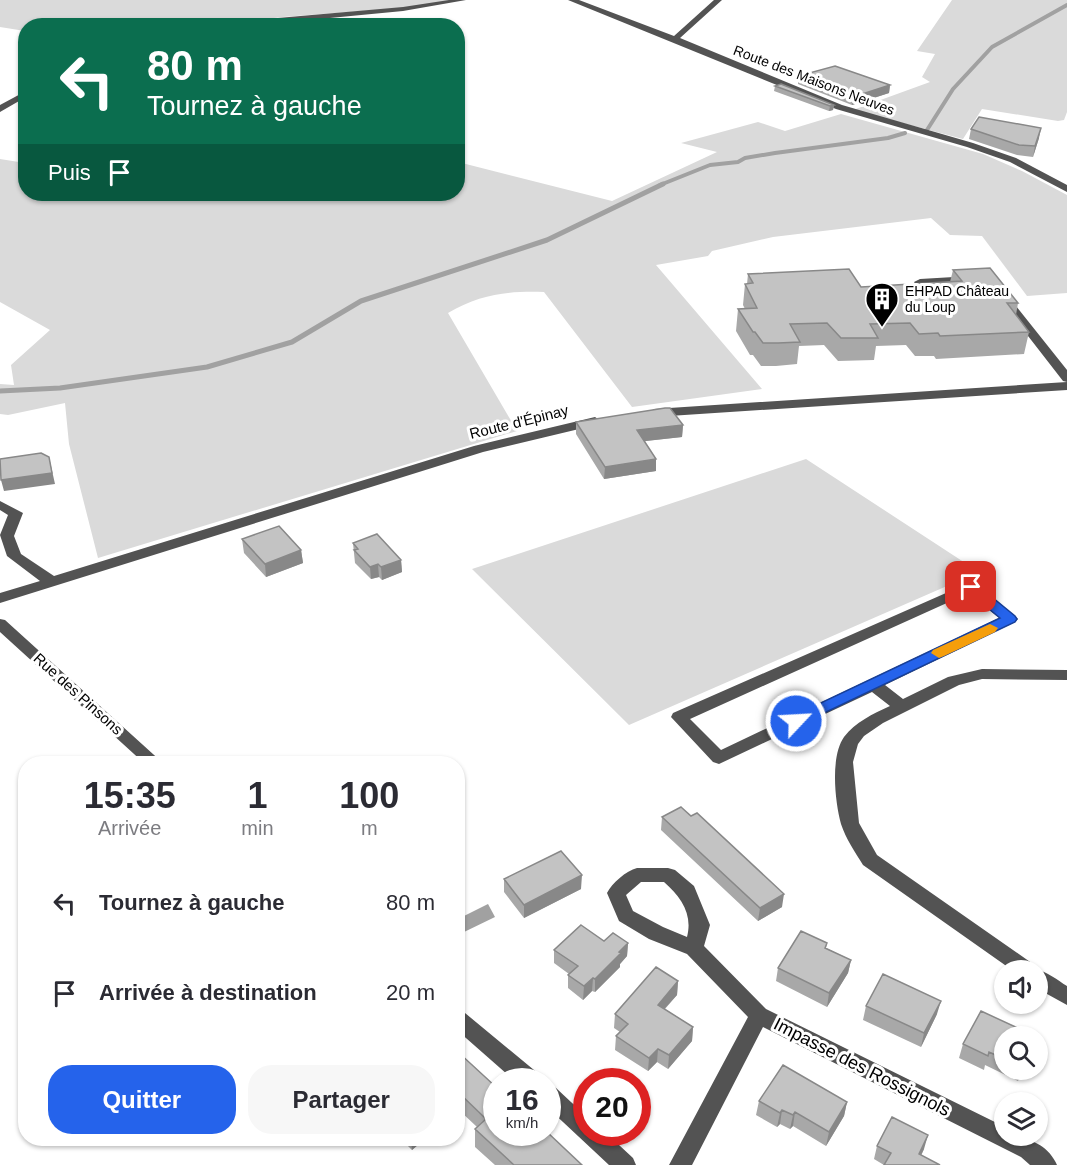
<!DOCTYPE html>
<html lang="fr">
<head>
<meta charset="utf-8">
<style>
	:root { --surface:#fff; --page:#f7f7f7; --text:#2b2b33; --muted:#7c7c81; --accent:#2563eb }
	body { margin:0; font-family:Helvetica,sans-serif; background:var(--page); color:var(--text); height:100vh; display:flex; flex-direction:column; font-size:22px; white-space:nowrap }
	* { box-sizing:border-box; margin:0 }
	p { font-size:20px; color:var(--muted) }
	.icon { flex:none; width:33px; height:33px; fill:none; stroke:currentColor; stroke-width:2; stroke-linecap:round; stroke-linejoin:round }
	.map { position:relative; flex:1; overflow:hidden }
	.details { position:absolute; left:18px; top:756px; width:447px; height:390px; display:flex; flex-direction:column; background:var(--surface); border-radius:24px; box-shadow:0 2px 4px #0004 }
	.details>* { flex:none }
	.top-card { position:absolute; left:18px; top:18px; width:447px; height:183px; border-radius:24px; box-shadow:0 2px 4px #0004; background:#0b6e4f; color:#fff; overflow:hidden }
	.controls { position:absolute; left:994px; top:960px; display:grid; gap:12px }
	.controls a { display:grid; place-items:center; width:54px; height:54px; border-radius:50%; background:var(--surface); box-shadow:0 2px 4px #0004; font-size:30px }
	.speed { position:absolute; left:483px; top:1068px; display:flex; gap:12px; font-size:30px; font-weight:700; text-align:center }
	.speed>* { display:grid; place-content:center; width:78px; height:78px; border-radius:50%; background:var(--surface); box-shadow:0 2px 4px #0004; line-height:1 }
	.speed small { font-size:15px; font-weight:400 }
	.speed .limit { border:9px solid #d22; background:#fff; color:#111 }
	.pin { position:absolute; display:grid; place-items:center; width:51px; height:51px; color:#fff; margin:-26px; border-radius:12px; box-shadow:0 3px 9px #0006 }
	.me { position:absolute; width:66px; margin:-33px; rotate:65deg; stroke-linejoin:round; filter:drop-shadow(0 0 4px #0008) }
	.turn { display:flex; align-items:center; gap:21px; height:126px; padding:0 30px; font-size:27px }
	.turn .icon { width:78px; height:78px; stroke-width:2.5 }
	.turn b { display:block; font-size:42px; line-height:51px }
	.then { display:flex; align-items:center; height:57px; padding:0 30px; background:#0003; gap:12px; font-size:22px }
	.eta { display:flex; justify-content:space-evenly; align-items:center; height:102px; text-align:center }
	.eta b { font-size:36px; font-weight:600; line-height:42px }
	.action { display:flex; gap:12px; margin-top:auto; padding:12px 30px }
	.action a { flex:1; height:69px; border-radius:24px; background:var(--accent); color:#fff; font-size:24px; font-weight:600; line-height:69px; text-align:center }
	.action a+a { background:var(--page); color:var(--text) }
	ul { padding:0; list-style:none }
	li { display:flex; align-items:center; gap:18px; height:90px; padding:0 30px }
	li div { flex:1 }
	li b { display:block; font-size:22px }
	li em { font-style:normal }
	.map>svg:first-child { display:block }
	.green { fill:#dadada }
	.water { fill:#a1a1a1 }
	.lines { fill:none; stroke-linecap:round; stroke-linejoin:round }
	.stream-far1 { stroke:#a1a1a1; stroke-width:4 }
	.stream { stroke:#a1a1a1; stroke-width:5 }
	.minor { fill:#535353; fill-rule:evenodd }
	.wall { fill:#a8a8a8 }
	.shaded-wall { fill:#888 }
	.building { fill:#c3c3c3; stroke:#888; stroke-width:1.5 }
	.route { fill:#2563eb; stroke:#184099; stroke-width:1.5 }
	.slow { fill:#f59e0b }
	.labels { text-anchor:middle; stroke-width:6; stroke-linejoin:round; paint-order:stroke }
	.far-street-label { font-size:14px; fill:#000; stroke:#fff }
	.far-poi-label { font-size:14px; fill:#000; stroke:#fff; text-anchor:start }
	.street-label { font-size:15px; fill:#000; stroke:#fff }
	.near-street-label { font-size:18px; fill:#000; stroke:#fff }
</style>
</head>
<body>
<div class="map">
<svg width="1067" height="1165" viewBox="0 0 1067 1165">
	<rect width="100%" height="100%" fill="#fff"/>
	<!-- green -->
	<path class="green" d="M0,0H456L403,8L282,17L218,25L26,26L25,31L0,27Z
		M952,0H1067V112L1064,120L1058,121L982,109L963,139L853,110L930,82L922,77L935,54L917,51Z
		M841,114L983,154L1022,171L1067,195V293L1027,296L982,236L950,235L931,218L773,237L712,251L708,256L656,265L762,389L632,407L544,292C507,291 481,294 448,313L517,431L98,558L69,444L65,403L8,415L0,414V384L14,385L11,365L50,330L0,302V159L25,163L26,194H458V162L612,201L717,152L681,143L758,122L785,131Z
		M806,459L979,572L629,725L472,569Z"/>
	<!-- water -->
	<path class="water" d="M488,904L495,917L462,933L458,926V919Z"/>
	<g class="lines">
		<!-- stream-far1 -->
		<path class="stream-far1" d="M927,130L953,89L992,47L1067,5
			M660,185L710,165L738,162L745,158L775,153L888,138L905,133"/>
		<!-- stream -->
		<path class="stream" d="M0,391L60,388L207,367L292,342L361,301L547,240L663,184"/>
		<!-- minor -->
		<path class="minor" d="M449,0H466L403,11L247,26H221L255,20L403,7Z
			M568,0H579L674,36L714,0H722L680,38L842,105L973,143L1016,158L1067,185V192L1010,162L967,147L836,109Z
			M26,91V97L0,112V105Z
			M971,276L977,279L975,281L927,285L935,296L929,299L925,298L914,282L920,279Z
			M1004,295L1008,296L1067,370V382L1063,381L1000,300V296Z
			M1067,382V390L654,417L648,413L654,409Z
			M595,417L601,421L600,424L483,452L0,603V593L40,581L7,556L0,535L8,515L0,510V501L23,513L14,536L21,554L54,576L474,446Z
			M971,582L976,584L1015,616L1018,619L1015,622L885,685L903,699L948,677L982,669L1067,670V680L982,679L959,685L883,723L864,736L858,744L853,762L859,823L877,855L1033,964L1036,970H1012L863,865C855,852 846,839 841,824C835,802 830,757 844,737C855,722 873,714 890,706L872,692L719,764L713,762L671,717L673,713ZM969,593L999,618L721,750L690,719Z
			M0,619L5,620L164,764H145L0,632Z
			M637,868H668L675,870L694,886L710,925L704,946L766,1009L1005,1127V1136C1026,1136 1048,1144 1057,1165H1030L1021,1157L763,1027L692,1165H669L748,1017L687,954L649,939L619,921L607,893C612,883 626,871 637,868ZM641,882H664C681,897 693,914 687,937L663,927L633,911L626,895Z
			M1036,970C1047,971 1057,980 1067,986V1005L1038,989V970Z
			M458,1010L465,1013L540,1075L542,1082H516L458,1031Z
			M548,1085L556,1088L586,1116V1132H605L633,1158L636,1165H609L548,1108Z"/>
	</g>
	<!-- wall -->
	<path class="wall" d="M798,76L890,85L889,93L852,105L798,84Z
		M775,86L834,105L833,110L829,111L774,91Z
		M971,129L1039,138L1033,157L1017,155L969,139Z
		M953,270L1018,303L1016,315L1029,332L1024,354L936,359L934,356H915L906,345L876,346L874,360L838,361L824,345L799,346L797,364L776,366H761L753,355H750L736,331L738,309H745L743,305L745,284H747L748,274L861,287L950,282Z
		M576,422L683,425L682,437L645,441L656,471L604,479L576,434Z
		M242,539L301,550L303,563L266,577L244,553Z
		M353,543L401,560L402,572L382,580L379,577L371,579L355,563Z
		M662,817L782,907L758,921L661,830Z
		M504,879L581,889L524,918L504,892Z
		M604,941L628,943L627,956L620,964V967L595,992L592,991L583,1000L568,988V975L569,974L554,963V950Z
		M827,943L826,948L851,960L848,973L827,1007L776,981L778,968Z
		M678,981L677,995L665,1009L693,1027L692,1041L668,1069L657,1062L648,1071L615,1050L616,1036L620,1032L614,1028L615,1014Z
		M866,1006L937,1014L921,1047L863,1020Z
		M1005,1036V1070H1023L1018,1081L985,1065L984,1070L959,1058L963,1044Z
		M458,1052L582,1165H495L475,1147V1129L477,1127L460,1111L458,1113Z
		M759,1101L847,1102L844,1116L826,1146L793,1126L790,1129L780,1124L777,1127L756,1115Z
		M400,1138H426L412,1150Z
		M877,1146L924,1149L921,1156L940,1165H884L874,1159Z"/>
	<!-- shaded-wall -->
	<path class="shaded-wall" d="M890,85L889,93L852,105L853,97Z
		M834,105L833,110L829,111L830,106Z
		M1041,128L1039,138L1033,157L1035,146Z
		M683,425L682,437L637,442V430Z
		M49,457L55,484L4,491L1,480Z
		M656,459V471L604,479L605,467Z
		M301,550L303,563L266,577L265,564Z
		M401,560L402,572L382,580L381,567Z
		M378,564L379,577L371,579L370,567Z
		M582,875L581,889L524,918V905Z
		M784,894L782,907L758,921L760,908Z
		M628,943L627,956L620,964V967L595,992V979Z
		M851,960L848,973L827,1007L829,993Z
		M593,978L592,991L583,1000L584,986Z
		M678,981L677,995L656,1018L658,1005Z
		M941,1001L937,1014L921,1047L924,1033Z
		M693,1027L692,1041L668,1069L669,1055Z
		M658,1049L657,1062L648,1071L649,1058Z
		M459,1093L460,1111L458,1113V1095Z
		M847,1102L844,1116L826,1146L829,1132Z
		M782,1110L780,1124L777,1127L780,1113Z
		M795,1112L793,1126L790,1129L793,1115Z
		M928,1135L924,1149L916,1165L919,1154Z
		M411,1138H426L412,1150Z"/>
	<!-- building -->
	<path class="building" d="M835,66L890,85L853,97L798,76Z
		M781,84L834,105L830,106L775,86Z
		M979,117L1041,128L1035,146L1019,145L971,129Z
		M990,268L1018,303H1007L1029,332L940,336L938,333L919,334L910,323L870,324L878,338H841L827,323L790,324L800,342L778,343H763L755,332H753L738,309L757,308L745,284L753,283L748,274L849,269L861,287L962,281L953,270Z
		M665,408H670L683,425L637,430L656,459L605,467L576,422Z
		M41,453L49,457L52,473L1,480L0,459Z
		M279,526L301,550L265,564L242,539Z
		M377,534L401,560L381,567L378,564L370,567L354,550L358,549L353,543Z
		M681,807L691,816L697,813L784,894L760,908L662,817Z
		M561,851L582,875L524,905L504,879Z
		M581,925L604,941L613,933L628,943L619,952L621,953L595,979L593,978L584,986L568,975L578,966L554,950Z
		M801,931L827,943L825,948L851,960L829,993L778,968Z
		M656,967L678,981L658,1005L693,1027L669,1055L658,1049L649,1058L616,1036L628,1024L615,1014Z
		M883,974L941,1001L924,1033L866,1006Z
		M981,1011L1035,1036H1005V1059L989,1052L988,1056L963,1044Z
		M458,1052L496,1087V1132H547L582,1165H514L475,1129L486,1119L459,1093L458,1095Z
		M783,1065L847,1102L829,1132L795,1112L793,1115L782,1110L780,1113L759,1101Z
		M892,1117L928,1135L919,1154L940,1165H884L891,1153L877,1146Z"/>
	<!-- route -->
	<path class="route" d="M971,583L976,584L1015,616L1017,619L1015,622L801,724H791L788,721L791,717L1000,618L966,590L964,587L966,584Z"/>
	<!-- slow -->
	<path class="slow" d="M990,624L998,628L995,632L944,656L939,658L931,653L933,650Z"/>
	<!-- icons -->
	<defs>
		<g id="building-pin" transform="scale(1.725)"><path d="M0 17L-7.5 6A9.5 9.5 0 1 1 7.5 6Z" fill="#000" stroke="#fff"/><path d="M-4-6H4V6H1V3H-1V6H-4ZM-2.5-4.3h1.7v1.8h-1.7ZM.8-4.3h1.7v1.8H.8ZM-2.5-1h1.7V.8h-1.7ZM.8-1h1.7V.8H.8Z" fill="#fff"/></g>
	</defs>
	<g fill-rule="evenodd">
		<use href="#building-pin" x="882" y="299"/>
	</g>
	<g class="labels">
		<!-- far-street labels -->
		<g class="far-street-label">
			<text transform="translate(814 80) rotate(21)" y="5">Route des Maisons Neuves</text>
		</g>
		<!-- far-poi labels -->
		<g class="far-poi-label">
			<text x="905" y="296">EHPAD Château<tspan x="905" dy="16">du Loup</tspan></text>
		</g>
		<!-- street labels -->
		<g class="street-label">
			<text transform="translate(519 422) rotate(-14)" y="5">Route d'Épinay</text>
			<text transform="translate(78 694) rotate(42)" y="5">Rue des Pinsons</text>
		</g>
		<!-- near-street labels -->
		<g class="near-street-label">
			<text transform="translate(862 1067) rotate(27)" y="6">Impasse des Rossignols</text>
		</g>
	</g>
</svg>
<div class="controls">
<a><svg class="icon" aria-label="sound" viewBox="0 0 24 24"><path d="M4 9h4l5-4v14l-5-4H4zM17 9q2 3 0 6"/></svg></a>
<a><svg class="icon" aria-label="search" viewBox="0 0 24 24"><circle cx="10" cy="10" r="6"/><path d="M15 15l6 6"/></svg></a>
<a><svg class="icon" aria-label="layers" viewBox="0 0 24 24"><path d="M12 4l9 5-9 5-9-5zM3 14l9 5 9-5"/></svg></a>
</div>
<div class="speed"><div>16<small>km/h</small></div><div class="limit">20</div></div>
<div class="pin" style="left:971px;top:587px;background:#d93025"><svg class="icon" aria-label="arrive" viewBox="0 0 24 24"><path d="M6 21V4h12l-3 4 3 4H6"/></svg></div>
<svg class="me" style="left:796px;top:721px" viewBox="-20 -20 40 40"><circle r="17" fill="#2563eb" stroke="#fff" stroke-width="3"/><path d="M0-11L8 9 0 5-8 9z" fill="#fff"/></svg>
<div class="top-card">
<div class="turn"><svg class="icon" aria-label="left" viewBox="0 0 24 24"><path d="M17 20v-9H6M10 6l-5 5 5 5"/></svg><div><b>80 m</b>Tournez à gauche</div></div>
<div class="then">Puis<svg class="icon" aria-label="arrive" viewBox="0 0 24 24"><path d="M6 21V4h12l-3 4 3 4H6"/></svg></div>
</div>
<section class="details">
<div class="eta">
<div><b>15:35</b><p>Arrivée</p></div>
<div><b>1</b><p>min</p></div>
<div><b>100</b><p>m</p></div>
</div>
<ul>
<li><svg class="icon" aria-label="left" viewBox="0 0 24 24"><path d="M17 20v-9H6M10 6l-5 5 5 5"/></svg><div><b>Tournez à gauche</b></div><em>80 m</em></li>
<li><svg class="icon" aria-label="arrive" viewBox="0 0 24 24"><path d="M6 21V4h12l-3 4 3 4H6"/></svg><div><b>Arrivée à destination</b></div><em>20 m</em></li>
</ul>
<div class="action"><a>Quitter</a><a>Partager</a></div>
</section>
</div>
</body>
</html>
